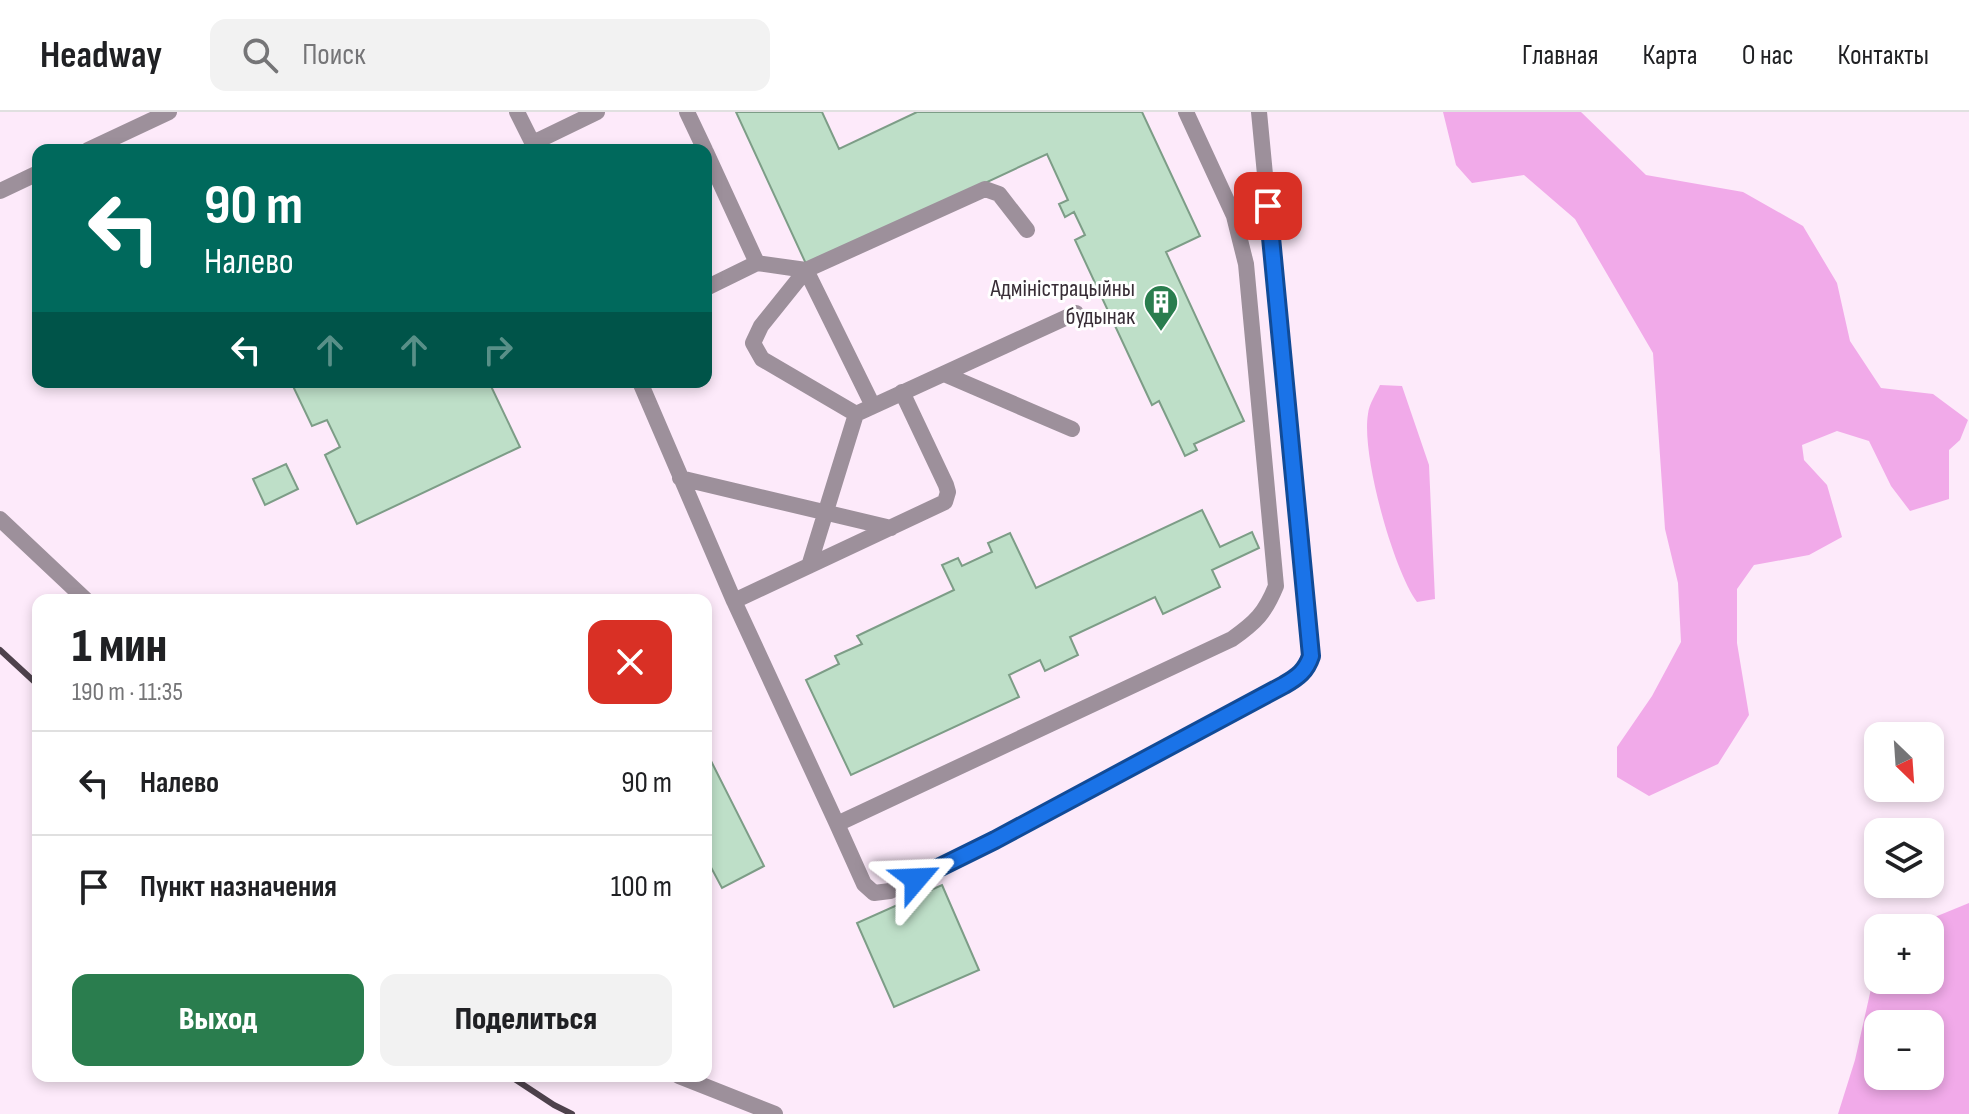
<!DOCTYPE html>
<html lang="ru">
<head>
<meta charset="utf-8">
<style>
	:root { --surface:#fff; --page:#f2f2f2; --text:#202124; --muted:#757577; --line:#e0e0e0; --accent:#2a7d4e }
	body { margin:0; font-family:"Sofia Sans Condensed",sans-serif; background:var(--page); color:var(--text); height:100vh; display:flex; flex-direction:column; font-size:30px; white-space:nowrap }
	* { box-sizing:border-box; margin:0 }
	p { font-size:26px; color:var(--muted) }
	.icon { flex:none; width:44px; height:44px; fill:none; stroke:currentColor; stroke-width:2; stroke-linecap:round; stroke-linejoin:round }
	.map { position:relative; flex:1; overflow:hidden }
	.sheet { position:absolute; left:32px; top:482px; width:680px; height:488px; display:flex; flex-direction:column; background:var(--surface); border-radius:16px; box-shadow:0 4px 12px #0003 }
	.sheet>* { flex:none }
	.banner { position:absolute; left:32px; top:32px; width:680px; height:244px; border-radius:16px; box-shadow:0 4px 12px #0003; background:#00695c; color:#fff; overflow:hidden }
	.needle { width:52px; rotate:155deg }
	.tools { position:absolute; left:1864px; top:610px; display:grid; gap:16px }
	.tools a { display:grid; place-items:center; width:80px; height:80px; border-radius:16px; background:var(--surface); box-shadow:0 4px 12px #0003; font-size:40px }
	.pin { position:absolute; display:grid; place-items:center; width:68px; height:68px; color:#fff; margin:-34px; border-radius:16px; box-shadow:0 4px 12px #0006 }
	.me { position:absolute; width:88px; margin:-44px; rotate:64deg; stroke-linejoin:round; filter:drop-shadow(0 0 6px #0008) }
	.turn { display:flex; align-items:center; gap:28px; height:168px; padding:0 40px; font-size:36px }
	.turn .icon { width:104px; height:104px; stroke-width:2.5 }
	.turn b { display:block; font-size:56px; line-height:68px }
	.lanes { display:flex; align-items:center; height:76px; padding:0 40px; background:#0003; justify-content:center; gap:40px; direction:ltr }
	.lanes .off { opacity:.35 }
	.round { display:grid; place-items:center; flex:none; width:84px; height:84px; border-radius:16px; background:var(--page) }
	.summary { display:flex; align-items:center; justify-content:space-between; height:136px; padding:0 40px }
	h1 { font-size:48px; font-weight:800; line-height:60px }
	.action { display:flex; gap:16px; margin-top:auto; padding:16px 40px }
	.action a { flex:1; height:92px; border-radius:16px; background:var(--accent); color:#fff; font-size:32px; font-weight:800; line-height:92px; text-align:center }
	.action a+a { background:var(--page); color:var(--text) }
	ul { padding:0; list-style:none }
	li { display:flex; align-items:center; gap:24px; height:104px; padding:0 40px; border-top:2px solid var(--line) }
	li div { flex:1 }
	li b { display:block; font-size:30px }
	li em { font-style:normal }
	header { display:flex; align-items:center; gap:48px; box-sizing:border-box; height:112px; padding:0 40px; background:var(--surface); border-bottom:2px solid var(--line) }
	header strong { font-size:38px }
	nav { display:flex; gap:44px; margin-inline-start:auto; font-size:28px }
	.search { width:560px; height:72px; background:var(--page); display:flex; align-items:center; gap:20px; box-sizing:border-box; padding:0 28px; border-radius:16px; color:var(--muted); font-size:30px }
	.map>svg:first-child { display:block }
	.green { fill:#f1aae9; fill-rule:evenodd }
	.building { fill:#bedfc8; stroke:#7d9d87; stroke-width:2 }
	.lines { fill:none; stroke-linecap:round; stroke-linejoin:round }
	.service { stroke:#9d909b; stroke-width:16 }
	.rail { stroke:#4e424c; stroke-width:6 }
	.route-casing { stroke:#114b97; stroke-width:20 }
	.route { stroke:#1a73e8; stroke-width:14 }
	.labels { text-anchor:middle; stroke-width:6; stroke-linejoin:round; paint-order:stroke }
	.poi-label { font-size:24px; fill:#382d36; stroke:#fff; text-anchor:end }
</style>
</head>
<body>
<header>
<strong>Headway</strong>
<div class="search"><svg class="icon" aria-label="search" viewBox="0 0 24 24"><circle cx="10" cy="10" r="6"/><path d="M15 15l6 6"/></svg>Поиск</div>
<nav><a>Главная</a><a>Карта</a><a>О нас</a><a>Контакты</a></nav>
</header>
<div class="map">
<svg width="1969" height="1002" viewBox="0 0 1969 1002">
	<rect width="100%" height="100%" fill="#fdeafa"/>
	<!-- green -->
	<path class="green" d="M1443,0H1581L1646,63L1743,80L1803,114L1837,171L1850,229L1881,276L1933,282L1968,308L1960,328L1949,338V387L1910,399L1891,374L1869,329L1837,319L1802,333L1804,348L1827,373L1842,425L1809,443L1754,453L1737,477V531L1749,603L1718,652L1649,684L1617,665V635L1652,584L1681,530L1678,471L1665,417L1653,241L1575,107L1524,63L1472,71L1456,53Z
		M1380,273L1402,274L1429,353L1435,487L1417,490C1393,457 1361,342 1368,302C1369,292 1376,282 1380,273Z
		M1969,791V1002H1838L1855,948L1873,868L1878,859V868H1930V816H1908ZM1878,912H1930V964H1878Z"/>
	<!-- building -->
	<path class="building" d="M736,0H822L839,37L917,0H1142L1200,124L1166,140L1244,309L1194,332L1197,338L1185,344L1159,289L1152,293L1075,128L1085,123L1074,100L1065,105L1059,92L1068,88L1047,42L807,154Z
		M291,270H474L475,274L489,270L520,335L357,412L325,343L340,335L327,308L312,314Z
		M286,352L298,377L265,393L253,367Z
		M1202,398L1220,435L1252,420L1259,436L1212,458L1220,475L1163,502L1155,485L1070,525L1078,543L1045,559L1040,548L1009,563L1019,585L851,663L806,568L839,552L835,544L862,532L857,524L954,478L942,453L958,446L962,454L992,440L988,431L1010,421L1036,476Z
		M706,639L764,754L722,776L706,746Z
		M942,773L979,858L894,895L857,811Z"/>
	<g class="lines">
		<!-- service -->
		<path class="service" d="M517,0L536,38
			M687,0L705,38
			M533,31L597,0
			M88,38L169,0
			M706,40L757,151L806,158L873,294
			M0,79L38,61
			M706,176L757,151
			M944,262L1072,317
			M640,270L734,489L837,712L1232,527C1256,510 1265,501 1276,474L1246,152L1234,104L1186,0
			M856,302L762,247L753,231L761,214L806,158L985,77L999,82L1027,118
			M680,366L891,416
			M0,407L86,488
			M809,454L856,302L1076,201
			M734,489L945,390L948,380L946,373L902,280
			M837,712L864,772L874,781L890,779L995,728L1284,573C1301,562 1312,554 1310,532L1259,0
			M679,964L775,1002"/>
		<!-- rail -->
		<path class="rail" d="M0,538L38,573
			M510,964L554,993L572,1002"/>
	</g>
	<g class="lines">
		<!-- route casing -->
		<g class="route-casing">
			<path id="route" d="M916,767L995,728L1284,573C1298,565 1306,559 1311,544L1268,94"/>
		</g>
		<!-- route -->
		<use href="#route" class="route"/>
	</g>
	<!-- icons -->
	<defs>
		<g id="building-pin" transform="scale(1.8)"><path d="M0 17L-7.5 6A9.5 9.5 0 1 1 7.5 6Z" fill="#2a7d4e" stroke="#fff"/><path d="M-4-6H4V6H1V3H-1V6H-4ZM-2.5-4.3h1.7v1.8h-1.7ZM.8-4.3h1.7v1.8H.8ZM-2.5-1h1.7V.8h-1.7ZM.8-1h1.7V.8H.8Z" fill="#fff"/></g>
	</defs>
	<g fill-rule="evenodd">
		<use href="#building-pin" x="1161" y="190"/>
	</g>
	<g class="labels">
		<!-- poi labels -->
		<g class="poi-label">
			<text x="1135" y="184">Адміністрацыйны<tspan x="1135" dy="28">будынак</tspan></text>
		</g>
	</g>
</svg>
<div class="tools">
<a><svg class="needle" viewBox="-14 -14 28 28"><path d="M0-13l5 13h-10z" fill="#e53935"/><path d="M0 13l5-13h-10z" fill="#757577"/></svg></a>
<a><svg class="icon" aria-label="layers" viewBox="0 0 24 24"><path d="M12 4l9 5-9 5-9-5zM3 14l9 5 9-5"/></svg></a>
<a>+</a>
<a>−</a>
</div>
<div class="pin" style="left:1268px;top:94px;background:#d93025"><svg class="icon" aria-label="arrive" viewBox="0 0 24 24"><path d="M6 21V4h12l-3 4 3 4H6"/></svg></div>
<svg class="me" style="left:916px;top:767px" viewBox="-20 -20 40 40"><path d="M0-17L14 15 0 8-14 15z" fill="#1a73e8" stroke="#fff" stroke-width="4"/></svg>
<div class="banner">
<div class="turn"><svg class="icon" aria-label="left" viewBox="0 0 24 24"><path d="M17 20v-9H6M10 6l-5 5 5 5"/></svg><div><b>90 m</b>Налево</div></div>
<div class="lanes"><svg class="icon" aria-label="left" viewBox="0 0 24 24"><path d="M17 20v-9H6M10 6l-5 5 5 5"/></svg><svg class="icon off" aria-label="ahead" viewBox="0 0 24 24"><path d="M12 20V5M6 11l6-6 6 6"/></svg><svg class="icon off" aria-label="ahead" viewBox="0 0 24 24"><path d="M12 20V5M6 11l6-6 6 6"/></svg><svg class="icon off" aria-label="right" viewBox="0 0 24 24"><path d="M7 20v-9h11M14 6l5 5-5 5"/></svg></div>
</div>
<section class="sheet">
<div class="summary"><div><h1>1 мин</h1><p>190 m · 11:35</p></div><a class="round" style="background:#d93025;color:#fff"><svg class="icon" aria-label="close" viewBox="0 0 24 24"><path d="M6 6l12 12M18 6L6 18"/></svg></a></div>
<ul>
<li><svg class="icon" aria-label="left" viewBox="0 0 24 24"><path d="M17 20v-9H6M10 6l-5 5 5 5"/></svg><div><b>Налево</b></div><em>90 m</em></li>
<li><svg class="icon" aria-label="arrive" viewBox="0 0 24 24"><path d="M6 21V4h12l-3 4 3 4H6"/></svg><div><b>Пункт назначения</b></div><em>100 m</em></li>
</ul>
<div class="action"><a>Выход</a><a>Поделиться</a></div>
</section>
</div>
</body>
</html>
